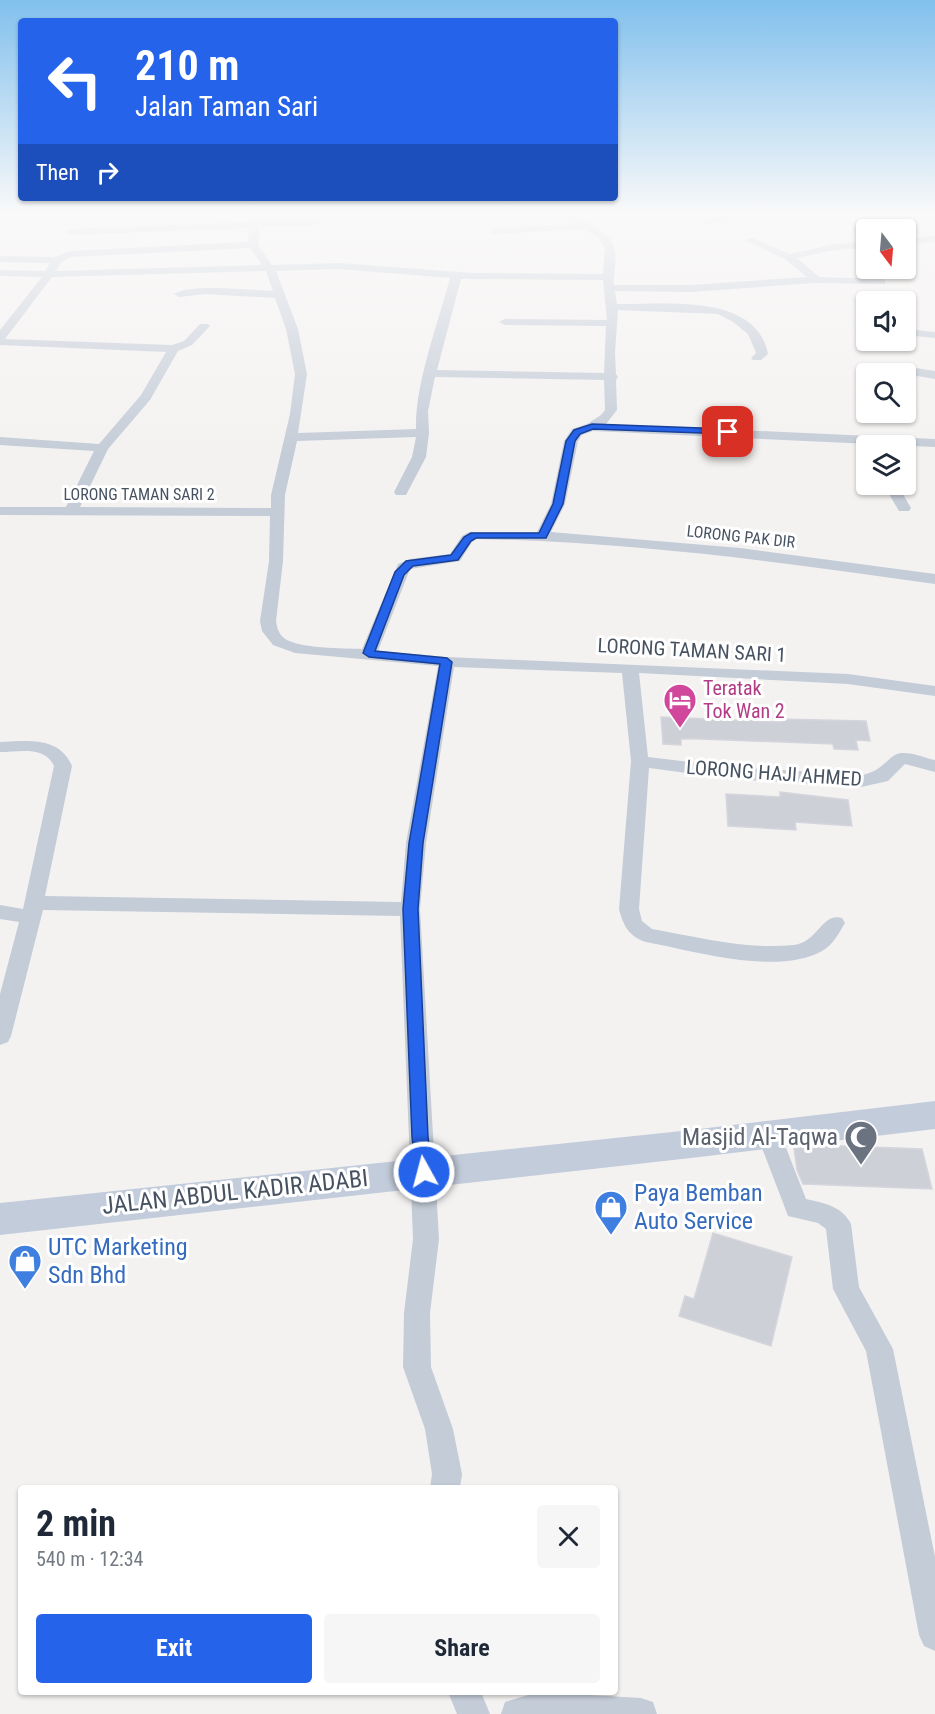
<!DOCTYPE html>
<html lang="en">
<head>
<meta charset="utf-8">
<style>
	:root { --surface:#fff; --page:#f6f6f7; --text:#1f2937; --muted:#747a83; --accent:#2563eb }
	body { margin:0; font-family:"Roboto Condensed",sans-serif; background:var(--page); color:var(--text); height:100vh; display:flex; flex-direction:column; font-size:22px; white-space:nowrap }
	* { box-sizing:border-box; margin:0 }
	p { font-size:20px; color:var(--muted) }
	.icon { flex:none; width:33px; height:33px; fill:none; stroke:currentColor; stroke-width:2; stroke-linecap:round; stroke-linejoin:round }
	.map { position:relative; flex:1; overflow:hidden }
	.side { position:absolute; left:18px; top:1485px; width:600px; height:210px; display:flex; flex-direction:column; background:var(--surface); border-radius:6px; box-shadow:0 2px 4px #0004 }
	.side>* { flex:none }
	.guide { position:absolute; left:18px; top:18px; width:600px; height:183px; border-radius:6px; box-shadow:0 2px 4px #0004; background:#2563eb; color:#fff; overflow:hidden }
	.needle { width:39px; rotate:164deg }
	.tools { position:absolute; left:856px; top:219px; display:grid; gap:12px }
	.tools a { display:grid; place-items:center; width:60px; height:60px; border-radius:6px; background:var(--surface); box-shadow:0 2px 4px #0004; font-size:30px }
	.pin { position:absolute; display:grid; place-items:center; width:51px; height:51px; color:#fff; margin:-26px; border-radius:12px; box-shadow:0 3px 9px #0006 }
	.me { position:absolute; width:66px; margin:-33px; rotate:353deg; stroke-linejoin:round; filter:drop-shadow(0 0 4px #0008) }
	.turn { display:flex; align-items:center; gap:21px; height:126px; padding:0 18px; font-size:27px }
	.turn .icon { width:78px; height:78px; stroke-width:2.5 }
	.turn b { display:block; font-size:42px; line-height:51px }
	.then { display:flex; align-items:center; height:57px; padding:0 18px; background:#0003; gap:12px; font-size:22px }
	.round { display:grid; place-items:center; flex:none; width:63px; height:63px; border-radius:6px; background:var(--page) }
	.summary { display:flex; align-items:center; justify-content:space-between; height:102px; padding:0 18px }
	h1 { font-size:36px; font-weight:700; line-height:45px }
	.action { display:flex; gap:12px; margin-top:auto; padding:12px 18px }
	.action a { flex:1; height:69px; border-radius:6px; background:var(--accent); color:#fff; font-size:24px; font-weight:700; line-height:69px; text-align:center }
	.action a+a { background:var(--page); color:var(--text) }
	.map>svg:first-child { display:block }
	.building { fill:#cdd0d7; stroke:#d5d6dd; stroke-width:1.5 }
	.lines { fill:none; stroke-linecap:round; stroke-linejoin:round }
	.street { fill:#c4ccd7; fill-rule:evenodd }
	.secondary { fill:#c3ccdb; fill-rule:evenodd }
	.route { fill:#2563eb; stroke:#184099; stroke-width:1.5 }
	.labels { text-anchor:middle; stroke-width:6; stroke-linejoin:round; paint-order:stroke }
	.far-street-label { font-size:16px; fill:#475261; stroke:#fff }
	.street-label { font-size:20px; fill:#475261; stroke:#fff }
	.hotel-label { font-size:20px; fill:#b23c85; stroke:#fff; text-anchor:start }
	.near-worship-label { font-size:24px; fill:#5b616d; stroke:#fff; text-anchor:end }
	.near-street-label { font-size:24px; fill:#475261; stroke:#fff }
	.near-shop-label { font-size:24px; fill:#366cbe; stroke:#fff; text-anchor:start }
</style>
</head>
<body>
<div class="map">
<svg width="935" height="1714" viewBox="0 0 935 1714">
	<rect width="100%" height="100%" fill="#f4f2f1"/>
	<!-- building -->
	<path class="building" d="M661,717L781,722L780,719L866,721L870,741L856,740L858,750L834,749L833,744L699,739H681V745L663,744Z
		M780,792L848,800L852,826L795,822L796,830L728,826L726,794L780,797Z
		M820,1145L922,1149L932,1189L803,1184L797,1170L794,1148Z
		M713,1233L792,1257L771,1346L679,1316L685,1296L694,1299Z"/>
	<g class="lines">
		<!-- street -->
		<path class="street" d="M250,214H260L259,221L316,219L321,222L316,225L259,227L258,245L272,265L339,263L473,273L603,274L605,248L598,237L584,229L494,234L489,231L494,228L575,224L560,214C578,214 608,229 614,247C618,257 613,273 614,285H691L807,277L785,259L744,240L752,238L790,254L830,245L867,241V247L830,251L797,258L819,277L881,279L885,280V284L814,283L691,292L615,291L617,304C664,305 756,292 768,354L761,360H753L751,358L756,353L748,334L733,322L718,314L618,310L615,353L616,374L618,377L616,380L617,410L606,424L935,439V447L593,431L582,435L578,441L565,504L551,532L740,548L935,574V584C783,562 631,542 477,539L472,542L460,561L410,569L378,651L447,657L848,674L935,686V696L848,684L639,673L648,757L732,767L861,775C884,772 889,753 902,753C912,752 925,758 935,760V772L905,764L888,781L861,787L732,779L649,768L639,909L642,921L652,929C698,937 747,950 794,945C818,942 822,912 842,918L845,923C839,933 833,945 822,951C778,976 694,951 646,942C629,937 623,925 619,909L631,761L622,673L454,667L426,843L420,909L439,1239L430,1313L431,1367L453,1429L462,1474L460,1488H430L432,1474L425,1429L403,1367L404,1313L413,1239L400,916L43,910L11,1036L8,1042L0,1045V994L19,922L0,919V905L23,909L54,766C45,745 18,752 0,752V742C28,741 59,736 72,766L45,896L401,902L406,843L438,666L295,653L273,645L262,631L260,621L269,561L270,516L0,515V507H66L94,451L0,445V437L99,444L141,395L166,352L0,345V330L42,277L0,276V270L45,271L50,263L0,262V256L55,257L69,251L248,242L249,228L71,235L66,232L71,229L250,222ZM250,248L262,265L56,271L61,262L71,257ZM339,269L450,278C438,324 415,383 416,429L298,433L307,374L298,329L276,271ZM266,271L273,291C252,290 188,283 174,294L179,297L205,294L275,298L286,329L295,374L290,414L271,495V508L80,507L108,449L150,400L178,351L192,345L210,326L208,324H200L184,341L172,345L5,339L52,277ZM461,279L603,280L607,320L505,319L499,322L505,325L606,326L604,373L437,370ZM435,377L604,380L605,410L601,415L587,424L572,429L564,441L551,504L537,532H469L462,536L450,554L410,559L398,564L362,649C344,648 298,649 284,638C279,634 277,628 276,621L283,561L285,495L297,441L416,437L412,457L394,492L396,495H406L426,457L429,433L428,411Z
			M735,214H764L759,217L705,224L700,221L705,218Z
			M935,236V242L906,244V238Z
			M906,329L935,332V338L906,335Z
			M897,365L935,371V379L893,372L891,369Z
			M883,484H897L911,508L909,511H899Z
			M769,1125L777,1128L781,1135L806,1199C824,1203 842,1206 851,1224L859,1287L893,1349L935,1557V1651L924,1646L919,1635L866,1351L833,1289L826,1229L818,1223L788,1216L785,1208L757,1135L761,1128Z
			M448,1692H481L490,1714H457Z
			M538,1692L641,1698L653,1702L657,1714H501L505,1702Z"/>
		<!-- secondary -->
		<path class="secondary" d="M935,1101V1129L691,1158L0,1235V1203L691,1130Z"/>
	</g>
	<!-- sky -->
	<linearGradient id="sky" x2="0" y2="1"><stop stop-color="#81c0ed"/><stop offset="0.47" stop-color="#faf9f9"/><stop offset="1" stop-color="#faf9f9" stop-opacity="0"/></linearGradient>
	<rect width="935" height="454" fill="url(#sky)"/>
	<!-- route -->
	<path class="route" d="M592,424L728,429L733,432L728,434L593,429L580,434L575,441L563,504L546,538H476L471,541L458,560L413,566L404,575L375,651L447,658L452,662L423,843L418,909L428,1137L433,1172L430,1177L424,1179L418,1177L416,1172L412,1137L403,909L409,843L440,664L369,657L363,653L395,572L406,561L451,555L464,537L471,533H539L553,504L566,441L574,430Z"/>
	<!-- icons -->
	<defs>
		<g id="hotel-pin" transform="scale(1.725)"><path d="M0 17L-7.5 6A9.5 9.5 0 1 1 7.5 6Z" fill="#d1479c" stroke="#fff"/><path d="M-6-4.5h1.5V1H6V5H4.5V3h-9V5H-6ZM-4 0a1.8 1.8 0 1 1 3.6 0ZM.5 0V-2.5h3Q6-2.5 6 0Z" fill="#fff"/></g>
		<g id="mosque-pin" transform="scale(1.725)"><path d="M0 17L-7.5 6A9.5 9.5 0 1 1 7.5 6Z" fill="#6b7280" stroke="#fff"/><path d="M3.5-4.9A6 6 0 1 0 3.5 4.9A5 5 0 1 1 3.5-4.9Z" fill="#fff"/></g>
		<g id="shop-pin" transform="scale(1.725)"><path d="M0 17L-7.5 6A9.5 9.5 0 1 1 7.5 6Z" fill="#3f7fe0" stroke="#fff"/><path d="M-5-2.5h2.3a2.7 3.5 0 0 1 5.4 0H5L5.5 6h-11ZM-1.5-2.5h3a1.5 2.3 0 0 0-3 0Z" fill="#fff"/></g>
	</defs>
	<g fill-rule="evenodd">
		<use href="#hotel-pin" x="680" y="700"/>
		<use href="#mosque-pin" x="861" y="1137"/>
		<use href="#shop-pin" x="611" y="1207"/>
		<use href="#shop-pin" x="25" y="1261"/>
	</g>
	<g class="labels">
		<!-- far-street labels -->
		<g class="far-street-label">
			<text x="139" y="500">LORONG TAMAN SARI 2</text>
			<text transform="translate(741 536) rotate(6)" y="6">LORONG PAK DIR</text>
		</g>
		<!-- street labels -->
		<g class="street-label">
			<text transform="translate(692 650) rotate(3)" y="7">LORONG TAMAN SARI 1</text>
			<text transform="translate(774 773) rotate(4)" y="7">LORONG HAJI AHMED</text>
		</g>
		<!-- hotel labels -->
		<g class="hotel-label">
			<text x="703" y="695">Teratak<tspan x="703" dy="23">Tok Wan 2</tspan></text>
		</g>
		<!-- near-worship labels -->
		<g class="near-worship-label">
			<text x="838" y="1145">Masjid Al-Taqwa</text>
		</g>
		<!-- near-street labels -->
		<g class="near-street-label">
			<text transform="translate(235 1192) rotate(-6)" y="8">JALAN ABDUL KADIR ADABI</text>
		</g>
		<!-- near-shop labels -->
		<g class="near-shop-label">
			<text x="634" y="1201">Paya Bemban<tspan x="634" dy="28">Auto Service</tspan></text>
			<text x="48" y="1255">UTC Marketing<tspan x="48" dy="28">Sdn Bhd</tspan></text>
		</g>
	</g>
</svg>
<div class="tools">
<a><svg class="needle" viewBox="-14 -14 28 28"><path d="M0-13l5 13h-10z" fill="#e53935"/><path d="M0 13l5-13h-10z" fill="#747a83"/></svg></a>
<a><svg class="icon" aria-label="sound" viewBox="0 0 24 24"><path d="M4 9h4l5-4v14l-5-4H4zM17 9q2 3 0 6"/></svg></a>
<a><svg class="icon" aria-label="search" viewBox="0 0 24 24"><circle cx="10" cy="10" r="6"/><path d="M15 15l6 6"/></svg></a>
<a><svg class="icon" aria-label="layers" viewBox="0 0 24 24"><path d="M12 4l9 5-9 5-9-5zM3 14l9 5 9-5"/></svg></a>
</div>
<div class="pin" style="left:728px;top:432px;background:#d93025"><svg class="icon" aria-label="arrive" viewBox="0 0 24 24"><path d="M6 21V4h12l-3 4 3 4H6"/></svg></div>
<svg class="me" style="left:424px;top:1172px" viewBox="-20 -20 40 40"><circle r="17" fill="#2563eb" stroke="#fff" stroke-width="3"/><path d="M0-11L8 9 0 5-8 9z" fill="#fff"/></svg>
<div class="guide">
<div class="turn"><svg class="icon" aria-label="left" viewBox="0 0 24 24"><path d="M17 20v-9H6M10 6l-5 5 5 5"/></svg><div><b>210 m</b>Jalan Taman Sari</div></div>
<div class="then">Then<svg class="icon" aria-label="right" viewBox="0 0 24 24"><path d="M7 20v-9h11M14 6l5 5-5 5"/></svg></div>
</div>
<section class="side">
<div class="summary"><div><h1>2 min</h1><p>540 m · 12:34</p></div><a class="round"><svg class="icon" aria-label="close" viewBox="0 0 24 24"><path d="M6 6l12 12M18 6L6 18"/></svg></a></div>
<div class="action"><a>Exit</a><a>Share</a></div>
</section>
</div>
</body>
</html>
